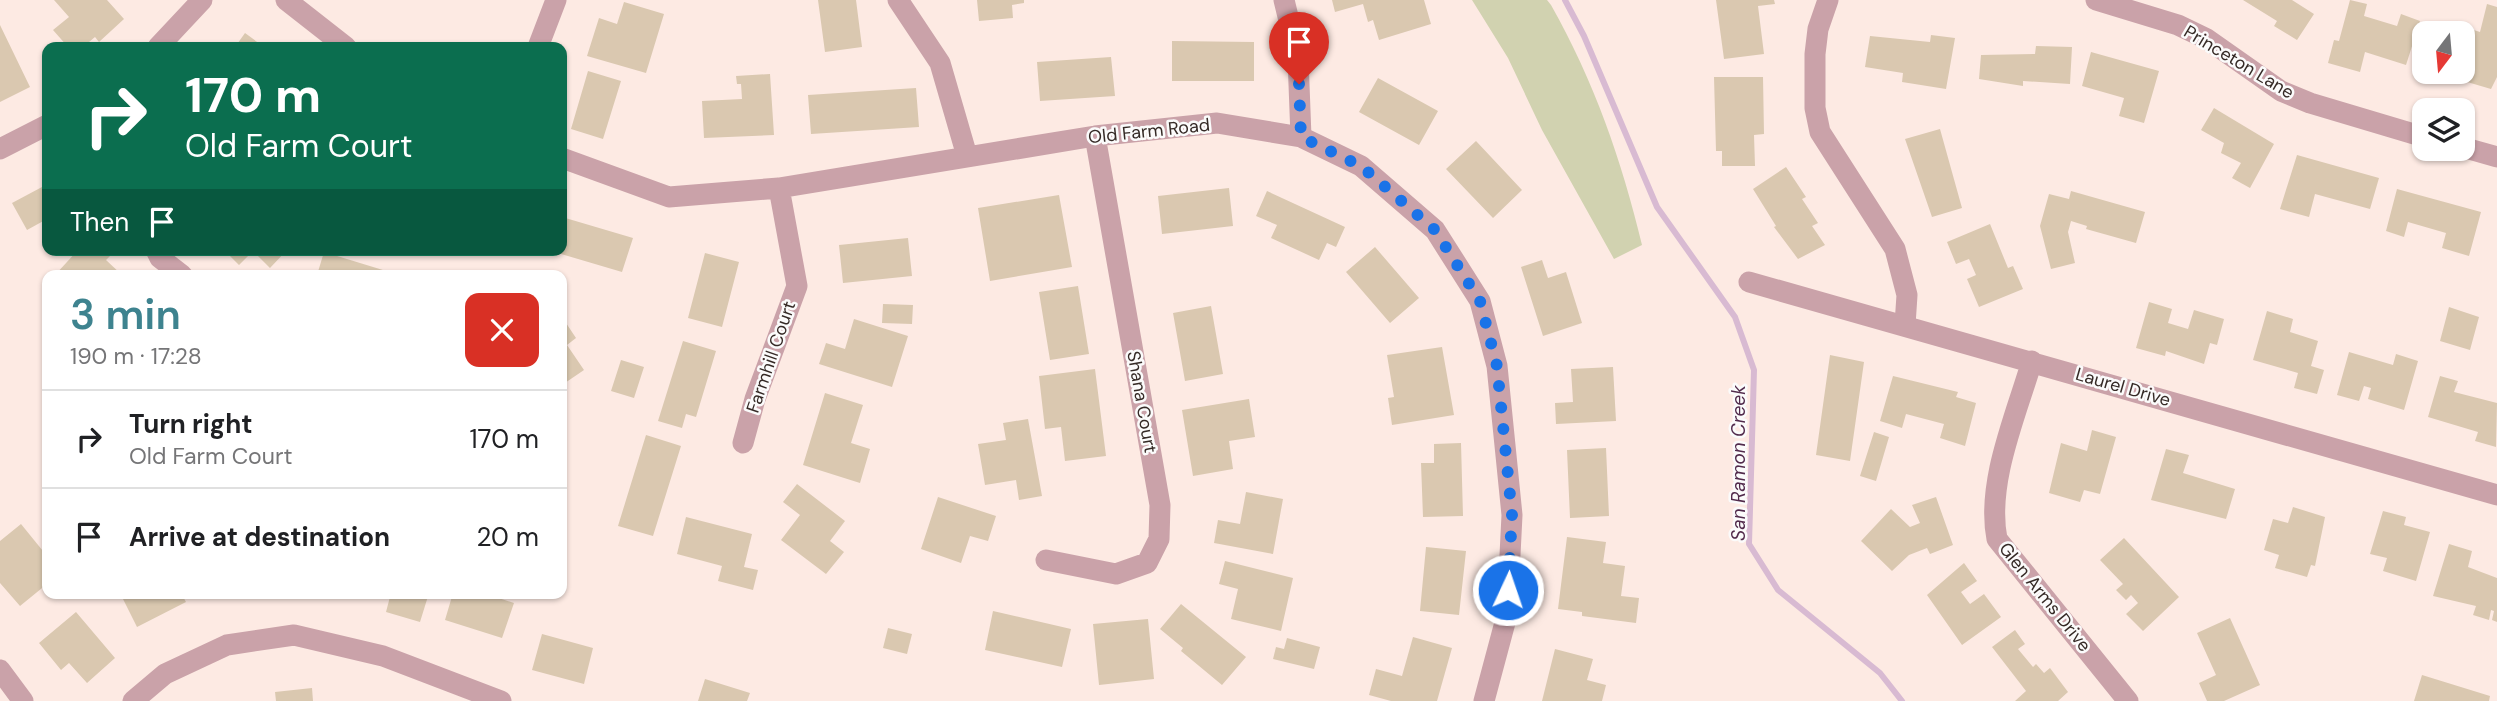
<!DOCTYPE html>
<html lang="en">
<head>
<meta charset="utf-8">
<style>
	:root { --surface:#fff; --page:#f6f6f6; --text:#202124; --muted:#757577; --line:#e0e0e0; --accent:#3e838f }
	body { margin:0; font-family:"DM Sans",sans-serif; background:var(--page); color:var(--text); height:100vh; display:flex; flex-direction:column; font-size:26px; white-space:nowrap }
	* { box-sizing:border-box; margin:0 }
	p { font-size:23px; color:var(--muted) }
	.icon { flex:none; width:38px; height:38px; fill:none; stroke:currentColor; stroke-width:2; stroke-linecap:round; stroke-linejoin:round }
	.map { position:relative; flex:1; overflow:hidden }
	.sheet { position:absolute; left:42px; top:270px; width:525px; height:329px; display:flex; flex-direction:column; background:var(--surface); border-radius:14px; box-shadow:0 2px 5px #0004 }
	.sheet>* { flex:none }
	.banner { position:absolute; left:42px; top:42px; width:525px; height:214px; border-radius:14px; box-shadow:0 2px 5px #0004; background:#0b6e4f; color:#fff; overflow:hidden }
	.needle { width:46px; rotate:196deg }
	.buttons { position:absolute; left:2412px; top:21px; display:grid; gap:14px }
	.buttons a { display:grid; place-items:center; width:63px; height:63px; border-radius:14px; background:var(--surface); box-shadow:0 2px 5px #0004; font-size:35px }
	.pin { position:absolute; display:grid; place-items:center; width:60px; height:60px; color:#fff; margin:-72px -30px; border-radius:50% 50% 50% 0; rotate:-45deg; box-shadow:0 0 7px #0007 }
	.pin .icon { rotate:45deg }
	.me { position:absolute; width:77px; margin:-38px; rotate:3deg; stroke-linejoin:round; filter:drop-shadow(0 0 5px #0008) }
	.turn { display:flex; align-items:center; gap:24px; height:147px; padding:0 28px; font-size:32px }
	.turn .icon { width:91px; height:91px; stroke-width:2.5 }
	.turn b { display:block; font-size:49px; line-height:60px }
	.then { display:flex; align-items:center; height:66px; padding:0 28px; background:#0003; gap:14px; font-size:26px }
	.round { display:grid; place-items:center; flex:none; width:74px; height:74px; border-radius:14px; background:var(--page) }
	.overview { display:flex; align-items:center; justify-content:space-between; height:119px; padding:0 28px }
	h1 { font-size:42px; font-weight:600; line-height:52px; color:var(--accent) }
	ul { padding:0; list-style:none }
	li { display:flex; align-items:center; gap:21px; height:98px; padding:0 28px; border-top:2px solid var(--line) }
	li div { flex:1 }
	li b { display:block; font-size:26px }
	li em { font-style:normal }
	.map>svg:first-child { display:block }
	.green { fill:#d1d2b0 }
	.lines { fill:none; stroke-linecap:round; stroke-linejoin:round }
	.stream { stroke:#d8bad2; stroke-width:6 }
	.building { fill:#dac8b0 }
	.street { stroke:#caa2a9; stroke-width:21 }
	.route { stroke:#1a73e8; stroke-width:12; stroke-dasharray:0 21.6 }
	.labels { text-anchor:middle; stroke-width:5; stroke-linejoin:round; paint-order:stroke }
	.street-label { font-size:18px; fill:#352a26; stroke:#fbfbfb }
	.water-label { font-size:19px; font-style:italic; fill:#522b4c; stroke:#fbfbfb }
</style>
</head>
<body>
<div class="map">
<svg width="2497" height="701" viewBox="0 0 2497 701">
	<rect width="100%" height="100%" fill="#fdeae3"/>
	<!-- green -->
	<path class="green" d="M1472,0H1547L1551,5C1594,81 1622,161 1642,245L1614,259L1542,130L1508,58Z"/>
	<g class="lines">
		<!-- stream -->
		<path class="stream" d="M1565,0L1584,36L1657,207L1735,317L1754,370L1749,544L1778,590L1880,673L1902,701"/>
	</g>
	<!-- building -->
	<path class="building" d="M54,0H107L124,19L99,42L95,37L83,47H68L53,30L69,17Z
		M818,0H856L862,47L825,52Z
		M977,0H1024V3L1012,5L1013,18L979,21Z
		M1332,0H1424L1431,24L1379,40L1373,20L1368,22L1363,4L1335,12Z
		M1716,0H1774L1775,4L1758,6L1764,54L1724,59Z
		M2243,0H2292L2314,14L2297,40L2274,26L2277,21Z
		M2350,0L2367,4L2364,16L2397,26L2401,14L2420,21L2406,65L2365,52L2360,72L2328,63L2334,40L2339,41Z
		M624,2L664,14L646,73L587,56L599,18L617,24Z
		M2487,4L2497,7V77L2491,89L2457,79L2459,72H2462V59L2471,29L2480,32Z
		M0,25L30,87L0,102Z
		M245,33L264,47H235Z
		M1931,35L1955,38L1946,89L1902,82L1903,73L1865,67L1870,36L1930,42Z
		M1172,41L1254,42V81H1172Z
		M2036,46L2072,47L2070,84L2023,81V86L1979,79L1981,55L2035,54Z
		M2091,52L2159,71L2144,123L2119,116L2124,98L2082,86Z
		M1111,57L1115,96L1040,101L1037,62Z
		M588,71L621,81L603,139L571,129Z
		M770,74L774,135L704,138L702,101L742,99L741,84H737L736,76Z
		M1714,77H1763L1764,134L1754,135L1755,166H1722V151H1716Z
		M1378,78L1438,111L1419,145L1359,112Z
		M916,88L919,127L811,134L808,95Z
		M2214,108L2274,144L2250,188L2232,178L2241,163L2221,153L2224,143L2201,130Z
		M1940,129L1962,208L1932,217L1905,139Z
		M1476,141L1522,190L1493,218L1446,169Z
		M2297,155L2379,178L2370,209L2315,194L2309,217L2280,209Z
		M1786,167L1806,197L1802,199L1818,223L1812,226L1825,245L1798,259L1774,227L1776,226L1753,189Z
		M42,187L47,194V219L27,230L12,203Z
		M1229,188L1233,226L1162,234L1158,196Z
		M2397,189L2481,212L2469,256L2442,248L2446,233L2408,222L2404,237L2386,231Z
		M1267,191L1345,227L1336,247L1327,243L1319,260L1271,238L1277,225L1256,216Z
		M2071,191L2145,212L2136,243L2086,229L2087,226L2071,221L2068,232L2075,263L2051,269L2040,226L2049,194L2069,199Z
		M1059,195L1072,267L990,281L978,208Z
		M562,217L633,238L622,272L551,251L562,250Z
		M1990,224L2008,268L2013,266L2023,289L1979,307L1967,279L1976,275L1969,259L1956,264L1947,242Z
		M908,238L912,276L843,283L839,245Z
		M1375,247L1419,298L1390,323L1346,272Z
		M78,250H116L106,260L122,275H55Z
		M224,250H287L270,268L253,251L239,265Z
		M324,252L396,274V275H317Z
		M705,253L739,262L722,327L688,318Z
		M1542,260L1548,278L1566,272L1582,323L1543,336L1521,267Z
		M1078,286L1089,354L1050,360L1039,292Z
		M2149,302L2172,309L2168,323L2188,329L2194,310L2224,319L2217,345L2210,343L2204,364L2166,351L2165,356L2136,348Z
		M883,304L913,305L912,324L882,323Z
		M1211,306L1223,374L1185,381L1173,313Z
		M2449,307L2479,317L2470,350L2440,341Z
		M2267,311L2293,319L2290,332L2318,341L2311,366L2324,370L2317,394L2294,388L2298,373L2253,360Z
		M562,317L576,338L567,345L584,370L562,385Z
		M854,319L908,336L892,387L819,364L826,343L845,349Z
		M683,341L716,351L696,417L686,414L682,428L658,421Z
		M1442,347L1454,415L1392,425L1388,398L1394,397L1387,355Z
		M2349,352L2393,365L2396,354L2418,361L2404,410L2368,399L2371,388L2364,386L2359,401L2337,395Z
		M1830,355L1864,362L1850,461L1816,455Z
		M621,360L644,367L634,398L611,391Z
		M1613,367L1616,421L1556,424L1555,403L1573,402L1571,369Z
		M1095,369L1106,456L1065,461L1061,427L1045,429L1039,376Z
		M1893,376L1958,392L1956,397L1976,403L1965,446L1940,438L1944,424L1906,414L1902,428L1880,421Z
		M2440,376L2458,381L2454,392L2497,403L2496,447L2475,441L2478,432L2428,417Z
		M825,393L863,405L851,443L870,449L860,483L803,465Z
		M1249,399L1255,437L1229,441L1233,469L1193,476L1182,410Z
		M1028,419L1042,496L1019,500L1016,480L985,485L978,444L1006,440L1003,423Z
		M2092,430L2116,437L2100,494L2084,490L2080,502L2049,493L2061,443L2087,451Z
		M1874,432L1889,437L1876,481L1860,476Z
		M646,435L681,446L653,536L618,526Z
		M1461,443L1463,516L1423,517L1421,463H1434V444Z
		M1606,448L1609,516L1570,518L1567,450Z
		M2166,449L2189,455L2183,473L2235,489L2226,519L2151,500Z
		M797,484L845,521L830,541L844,552L826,574L781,540L800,515L783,502Z
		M1246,492L1283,499L1273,554L1214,543L1218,520L1240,524Z
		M938,497L996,516L988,541L970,536L961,563L921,549Z
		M1936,497L1953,545L1930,554L1927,548L1909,555L1892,571L1861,541L1891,509L1910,527L1920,523L1912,505Z
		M2293,507L2325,517L2315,566L2311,565L2307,577L2275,568L2279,555L2264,550L2273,519L2288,523Z
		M2383,511L2406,517L2404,525L2430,532L2416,581L2383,571L2387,558L2370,554Z
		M686,517L752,534L744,567L758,570L753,590L718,581L722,566L677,554Z
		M21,524L47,556V584L20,606L0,583V541Z
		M1567,537L1606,542L1603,563L1625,566L1621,596L1639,598L1636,623L1582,616V612L1558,609Z
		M2124,538L2179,597L2143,631L2126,614L2138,603L2131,595L2126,600L2116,590L2123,584L2100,560Z
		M2449,544L2472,551L2468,567L2497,578V622L2492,620L2494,611L2491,610L2489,620L2473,615L2476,606L2433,596Z
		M1426,547L1466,551L1459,615L1420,611Z
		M1225,561L1293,578L1281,631L1231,619L1238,589L1219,584Z
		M1964,563L1977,581L1961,592L1970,604L1984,594L2001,617L1962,645L1927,595Z
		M124,593H181L186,602L137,627L121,595Z
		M391,593H429L420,622L386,612Z
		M453,593H483L514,603L502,638L445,620Z
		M1181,604L1246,657L1222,685L1181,651L1183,648L1160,629Z
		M993,611L1071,629L1062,667L985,650Z
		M76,612L115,658L87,683L69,663L61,670L39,643Z
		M2230,618L2260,685L2224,701H2207L2199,683L2216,675L2197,633Z
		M1148,619L1154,679L1099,685L1093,624Z
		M888,628L912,634L907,654L883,648Z
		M2015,630L2025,644L2018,649L2033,667L2036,664L2044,673L2050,668L2068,692L2058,701H2015L2026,691L1992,647Z
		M542,634L593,648L584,684L532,670Z
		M1413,637L1452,648L1437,701H1391L1369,695L1376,669L1402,676Z
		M1287,638L1320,647L1314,669L1273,659L1276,647L1284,649Z
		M1555,649L1593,659L1587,680L1606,685L1602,701H1542Z
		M2422,675L2490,696L2489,701H2414Z
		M705,679L750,693L747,701H698Z
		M312,688L313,701H276L275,692Z"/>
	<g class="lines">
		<!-- street -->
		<path class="street" d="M286,0L346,47
			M898,0L940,63L967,156
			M1284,0L1298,58L1301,137
			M1828,0L1818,29L1815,54V108L1820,132L1895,249L1907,295L1905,325
			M2096,0L2178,25L2207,39L2281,91L2310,103L2424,137
			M158,47L202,0
			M538,47L556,0
			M2462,147L2497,157
			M0,149L47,125
			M562,158L669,197L779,188L1095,136L1217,123L1301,137L1361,166L1435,230L1480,301L1497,366L1512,515L1507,615L1484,701
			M156,250L160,258L182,275
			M1749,282L2497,495
			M2032,361C2016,415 1986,483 1997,539L2128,701
			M743,443L755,399L797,286L779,188
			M1046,560L1116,574L1147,563L1159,539L1160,505L1095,136
			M0,670L23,701
			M133,701L165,674L227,645L294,635L383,656L501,701"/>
	</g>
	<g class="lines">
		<!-- route -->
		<path class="route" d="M1299,84L1301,137L1361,166L1435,230L1480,301L1497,366L1512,515L1508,590"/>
	</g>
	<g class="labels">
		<!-- street labels -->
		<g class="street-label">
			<text transform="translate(2239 62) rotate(31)" y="6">Princeton Lane</text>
			<text transform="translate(1149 131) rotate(-6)" y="6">Old Farm Road</text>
			<text transform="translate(771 357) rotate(-71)" y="6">Farmhill Court</text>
			<text transform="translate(2123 387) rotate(16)" y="6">Laurel Drive</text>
			<text transform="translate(1142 402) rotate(80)" y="6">Shana Court</text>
			<text transform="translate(2045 597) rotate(51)" y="6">Glen Arms Drive</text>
		</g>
		<!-- water labels -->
		<g class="water-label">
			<text transform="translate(1738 463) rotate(-90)" y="7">San Ramon Creek</text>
		</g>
	</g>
</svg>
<div class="buttons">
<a><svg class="needle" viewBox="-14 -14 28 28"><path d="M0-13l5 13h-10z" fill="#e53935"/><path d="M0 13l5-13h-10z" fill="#757577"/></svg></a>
<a><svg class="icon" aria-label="layers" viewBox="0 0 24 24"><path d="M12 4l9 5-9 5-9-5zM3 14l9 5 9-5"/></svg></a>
</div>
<div class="pin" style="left:1299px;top:84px;background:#d93025"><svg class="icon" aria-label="arrive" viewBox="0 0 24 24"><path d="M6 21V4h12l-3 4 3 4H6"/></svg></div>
<svg class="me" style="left:1508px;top:590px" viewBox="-20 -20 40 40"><circle r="17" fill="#1a73e8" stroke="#fff" stroke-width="3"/><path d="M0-11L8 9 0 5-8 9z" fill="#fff"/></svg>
<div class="banner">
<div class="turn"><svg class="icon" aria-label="right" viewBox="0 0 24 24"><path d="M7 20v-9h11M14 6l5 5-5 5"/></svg><div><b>170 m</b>Old Farm Court</div></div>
<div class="then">Then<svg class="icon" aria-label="arrive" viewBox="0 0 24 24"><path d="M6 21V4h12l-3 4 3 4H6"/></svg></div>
</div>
<section class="sheet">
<div class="overview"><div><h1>3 min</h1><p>190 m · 17:28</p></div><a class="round" style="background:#d93025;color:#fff"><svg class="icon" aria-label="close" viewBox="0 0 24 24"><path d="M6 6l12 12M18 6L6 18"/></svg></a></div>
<ul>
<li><svg class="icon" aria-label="right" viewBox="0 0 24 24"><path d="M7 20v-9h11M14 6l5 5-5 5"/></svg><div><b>Turn right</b><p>Old Farm Court</p></div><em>170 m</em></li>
<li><svg class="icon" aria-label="arrive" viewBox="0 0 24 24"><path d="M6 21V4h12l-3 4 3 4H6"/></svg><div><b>Arrive at destination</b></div><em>20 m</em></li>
</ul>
</section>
</div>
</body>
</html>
